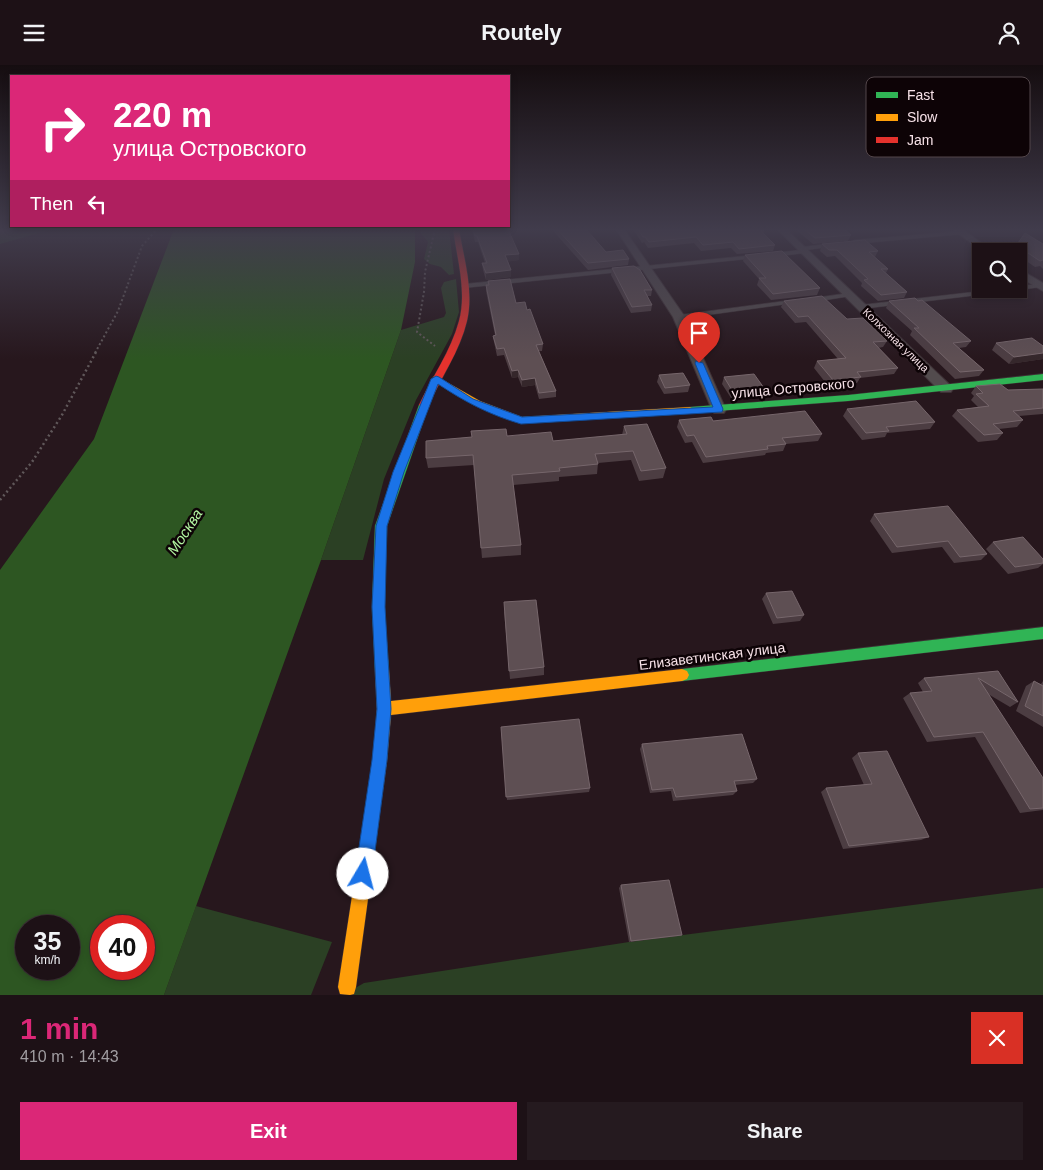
<!DOCTYPE html>
<html lang="en">
<head>
<meta charset="utf-8">
<style>
	:root { --surface:#1d1116; --page:#251a1f; --text:#f1f3f6; --muted:#a09da1; --line:#3b3135; --accent:#db2777 }
	body { margin:0; font-family:Helvetica,sans-serif; background:var(--page); color:var(--text); height:100vh; display:flex; flex-direction:column; font-size:19px; white-space:nowrap }
	* { box-sizing:border-box; margin:0 }
	p { font-size:16px; color:var(--muted) }
	.icon { flex:none; width:28px; height:28px; fill:none; stroke:currentColor; stroke-width:2; stroke-linecap:round; stroke-linejoin:round }
	.map { position:relative; height:930px; overflow:hidden }
	.details { display:flex; flex-direction:column; background:var(--surface); flex:1 }
	.details>* { flex:none }
	.hud { position:absolute; left:10px; top:10px; width:500px; height:152px; border-radius:0px; box-shadow:0 2px 8px #0003,0 0 0 1px var(--line); background:#db2777; color:#fff; overflow:hidden }
	.tools { position:absolute; left:972px; top:178px; display:grid; gap:10px }
	.tools a { display:grid; place-items:center; width:55px; height:55px; border-radius:0px; background:var(--surface); box-shadow:0 2px 8px #0003,0 0 0 1px var(--line); font-size:25px }
	.speed { position:absolute; left:15px; top:850px; display:flex; gap:10px; font-size:25px; font-weight:700; text-align:center }
	.speed>* { display:grid; place-content:center; width:65px; height:65px; border-radius:50%; background:var(--surface); box-shadow:0 2px 8px #0003,0 0 0 1px var(--line); line-height:1 }
	.speed small { font-size:12px; font-weight:400 }
	.speed .limit { border:8px solid #d22; background:#fff; color:#111 }
	.pin { position:absolute; display:grid; place-items:center; width:42px; height:42px; color:#fff; margin:-51px -21px; border-radius:50% 50% 50% 0; rotate:-45deg; box-shadow:0 0 5px #0007 }
	.pin .icon { rotate:45deg }
	.me { position:absolute; width:55px; margin:-28px; rotate:8deg; stroke-linejoin:round; filter:drop-shadow(0 0 4px #0008) }
	.turn { display:flex; align-items:center; gap:18px; height:105px; padding:0 20px; font-size:22px }
	.turn .icon { width:65px; height:65px; stroke-width:2.5 }
	.turn b { display:block; font-size:35px; line-height:42px }
	.then { display:flex; align-items:center; height:48px; padding:0 20px; background:#0003; gap:10px; font-size:19px }
	.round { display:grid; place-items:center; flex:none; width:52px; height:52px; border-radius:0px; background:var(--page) }
	.summary { display:flex; align-items:center; justify-content:space-between; height:85px; padding:0 20px }
	h1 { font-size:30px; font-weight:700; line-height:38px; color:var(--accent) }
	.cta { display:flex; gap:10px; margin-top:auto; padding:10px 20px }
	.cta a { flex:1; height:58px; border-radius:0px; background:var(--accent); color:#fff; font-size:20px; font-weight:700; line-height:58px; text-align:center }
	.cta a+a { background:var(--page); color:var(--text) }
	header { display:flex; justify-content:space-between; align-items:center; height:65px; padding:0 20px; background:var(--surface); font-size:22px; font-weight:700 }
	.map>svg:first-child { display:block }
	.green { fill:#2b4024 }
	.water { fill:#2d5622; fill-rule:evenodd }
	.lines { fill:none; stroke-linecap:round; stroke-linejoin:round }
	.lane-casing { stroke:#3e3136; stroke-width:1 }
	.street-casing { stroke:#3e3136; stroke-width:2 }
	.fast-casing { stroke:#3e3136; stroke-width:1 }
	.slow-casing { stroke:#3e3136; stroke-width:1 }
	.jam-casing { stroke:#3e3136; stroke-width:1 }
	.path-far1 { stroke:#60585a; stroke-width:2; stroke-dasharray:2 2.5; stroke-linecap:butt }
	.path { stroke:#60585a; stroke-width:2.5; stroke-dasharray:2 3; stroke-linecap:butt }
	.lane { fill:#524b4d; fill-rule:evenodd }
	.street { fill:#524b4d; fill-rule:evenodd }
	.fast { fill:#30b455; fill-rule:evenodd }
	.slow { fill:#ff9f0a; fill-rule:evenodd }
	.jam { fill:#e5322d; fill-rule:evenodd }
	.wall { fill:#4c3d42 }
	.shaded-wall { fill:#35272b }
	.building { fill:#5e4f53; stroke:#76666b }
	.route { fill:#1a73e8; stroke:#114b97 }
	.labels { text-anchor:middle; stroke-width:5; stroke-linejoin:round; paint-order:stroke }
	.far-street-label { font-size:11px; fill:#f7e2e8; stroke:#0d0306 }
	.street-label { font-size:14px; fill:#f7e2e8; stroke:#0d0306 }
	.water-label { font-size:15px; font-style:italic; fill:#b2f5a1; stroke:#0d0306 }
	.key { fill:#0d0306; stroke:#53464a; stroke-width:1 }
	.key-label { font-size:14px; fill:#f7e2e8 }
</style>
</head>
<body>
<header><svg class="icon" aria-label="menu" viewBox="0 0 24 24"><path d="M4 6h16M4 12h16M4 18h16"/></svg>Routely<svg class="icon" aria-label="person" viewBox="0 0 24 24"><circle cx="12" cy="8" r="4"/><path d="M4 21q1-7 8-7t8 7"/></svg></header>
<div class="map">
<svg width="1043" height="930" viewBox="0 0 1043 930">
	<rect width="100%" height="100%" fill="#27171d"/>
	<!-- green -->
	<path class="green" d="M0,164H53L0,179Z
		M421,164H449L454,209L449,210L441,202L430,199L424,194L428,177L420,167Z
		M456,214L459,247L452,269L416,335L384,414L363,495H321L401,265L444,252L446,248L441,223L444,217Z
		M1043,823V930H343L364,918L629,877Z
		M196,841L332,877L311,930H164Z"/>
	<!-- water -->
	<path class="water" d="M174,164H415V197L401,265L321,495L164,930H0V505L94,374ZM26,861H69V904H26ZM101,861H144V904H101Z"/>
	<g class="lines">
		<!-- lane casing -->
		<g class="lane-casing">
			<path id="lane" d="M962,166L964,167V169L854,179L851,177L854,175Z
				M834,178L836,179V181L807,185V187L805,188L773,192L770,190L773,188L800,185V183L802,182Z
				M755,190L757,191V193L464,223L461,221L464,219Z
				M1039,219L1041,220V222L1019,225L1017,224H1019V221Z
				M999,224H1015L1012,226L861,244L858,242L861,240Z
				M849,228L852,230L851,231L814,237L811,235L814,233Z
				M793,235L795,236V238L679,254L676,252L679,250Z"/>
		</g>
		<!-- street casing -->
		<g class="street-casing">
			<path id="street" d="M616,164H624L685,252L726,345L724,348H714L712,345L673,252Z
				M777,164H786L951,321L953,324L951,327H941Z
				M952,164H962L993,186H982Z
				M1019,204L1043,218V226L1019,212Z"/>
		</g>
		<!-- fast casing -->
		<g class="fast-casing">
			<path id="fast" d="M1043,309V315L848,336L690,348L685,345L690,342L848,330Z
				M424,337L429,340L387,461L384,542L389,606L387,610L382,612L377,610L375,606L372,542L375,461L419,340Z
				M1043,562V574L682,616L677,614L675,610L677,606L682,604Z"/>
		</g>
		<!-- slow casing -->
		<g class="slow-casing">
			<path id="slow" d="M436,311L480,336L522,352L690,342L695,345L690,348L521,358L474,340L433,316V312Z
				M382,600L387,602L389,606L391,636L682,604L687,606L689,610L687,614L682,616L391,650L387,695L356,922L354,929L350,930L340,929L338,922L373,695L377,644L375,606L377,602Z"/>
		</g>
		<!-- jam casing -->
		<g class="jam-casing">
			<path id="jam" d="M453,164H459C464,194 474,226 467,256C460,286 441,312 429,340L424,343L419,340C432,312 451,286 459,256C467,226 457,194 453,164Z"/>
		</g>
		<!-- path-far1 -->
		<path class="path-far1" d="M435,164L425,207L424,227L417,267L435,281
			M95,288L118,246L142,181L157,164"/>
		<!-- path -->
		<path class="path" d="M0,435L32,397L62,350L96,287"/>
		<!-- lane -->
		<use href="#lane" class="lane"/>
		<!-- street -->
		<use href="#street" class="street"/>
		<!-- fast -->
		<use href="#fast" class="fast"/>
		<!-- slow -->
		<use href="#slow" class="slow"/>
		<!-- jam -->
		<use href="#jam" class="jam"/>
	</g>
	<!-- wall -->
	<path class="wall" d="M472,164H508L519,195L508,196L511,205V212L486,215L483,205L482,198H485L478,177H475Z
		M552,164H586L606,187L629,194L628,200L588,205L555,168Z
		M633,164H762L764,166V169L775,180L773,186L737,189L731,183L701,186L694,178L648,183L644,177L642,178Z
		M795,164H844L851,170L848,176L813,179Z
		M1025,168L1043,179V204L1040,201L1035,202L1019,191V186L1014,184Z
		M822,179L878,186L875,192L888,204L886,208L907,227L904,233L878,236L861,221L862,218L835,191L827,192L820,186Z
		M745,190L820,223L817,230L771,235L757,220L759,214L743,196Z
		M612,203L652,225L651,231H647L652,240L651,246L631,248L611,210Z
		M488,216L516,238L527,245L543,279L542,286H539L556,326V332L539,334L535,320L522,322L518,312L512,313L504,290L497,291L494,277L493,271L495,270L486,226V220H488Z
		M784,236L847,254L887,276L883,282L878,283L898,303L894,309L860,313L857,318L829,322L814,303L817,296L838,294L806,257L795,258L781,242Z
		M889,236L971,276L966,282L959,283L984,305L979,311L955,314L910,270L912,266L886,243Z
		M996,278L1043,281V294L1009,299L992,285Z
		M659,310L690,320L688,327L664,329L657,317Z
		M724,312L764,323L762,330L731,333L722,319Z
		M976,321L1008,325L1043,324V349L1019,351L1023,355L1017,362L999,364L1003,368L997,375L978,377L952,351L957,345L978,342L971,335L974,331L971,328Z
		M847,344L935,357L930,364L887,368L885,372L862,375L843,351Z
		M679,355L713,356L822,369L818,376L786,379L783,386L766,388L765,390L703,398L692,377L685,378L677,362Z
		M624,361L666,403L663,413L639,416L631,395L598,398L597,409L559,412V416L513,420L521,480V490L482,493L474,400L428,403L426,393L507,371L553,376L622,370Z
		M874,449L987,489L981,495L954,498L942,482L892,488L870,456Z
		M993,477L1043,494V499L1038,503L1008,509L986,484Z
		M766,528L804,550L800,556L773,559L762,534Z
		M504,546L544,602V610L510,614Z
		M998,606L1018,637L1010,642L988,629L1043,713V745L1020,748L975,672L927,677L903,633L910,628L923,627L918,618L924,613Z
		M1034,616L1041,619L1043,616V662L1016,646L1026,621Z
		M501,662L590,723L589,727L507,735Z
		M642,679L757,714L753,718L735,720L737,726L733,730L673,736L671,726L650,728L640,684Z
		M858,688L929,772L921,775L843,784L821,727L826,723L864,720L852,693Z
		M621,820L682,870L679,871L629,877L619,823Z"/>
	<!-- shaded-wall -->
	<path class="shaded-wall" d="M519,189V195L506,197L505,190Z
		M511,205V212L486,215V208Z
		M1043,288V294L1009,299L1014,292Z
		M518,305V312L512,313V306Z
		M535,313V320L522,322V315Z"/>
	<!-- building -->
	<path class="building" d="M473,164H508L519,189L505,190L511,205L486,208L482,198H487L477,171H475Z
		M557,164H586L606,187L623,185L629,194L588,198Z
		M638,164H762L764,166H761L775,180L739,184L733,177L703,180L696,172L649,177L645,172H643Z
		M804,164H844L851,170L815,173Z
		M1025,168L1043,179V195L1040,196L1022,184L1027,183L1018,178Z
		M865,175L878,186L869,187L888,204H881L907,227L881,230L864,215L868,214L837,185H829L822,179Z
		M782,186L820,223L773,229L759,213H766L745,190Z
		M634,201L640,205L652,225H644L652,240L632,242L612,203Z
		M510,214L516,238L525,237L527,245L530,244L543,279L536,280L556,326L539,328L535,313L522,315L518,305L512,306L504,283L497,284L493,271L496,270L486,220H489L488,216Z
		M822,231L847,254L863,253L887,276L873,277L898,303L857,307L861,312L833,315L817,296L846,293L808,251L798,252L784,236Z
		M915,233L918,236L922,235L971,276L953,278L984,305L960,307L914,263H919L889,236Z
		M1032,273L1043,281V288L1014,292L996,278Z
		M683,308L690,320L665,323L659,310Z
		M754,309L764,323L733,327L724,312Z
		M1000,319L1008,325L1043,324V343L1013,346L1023,355L993,359L1003,368L984,370L957,345L989,341L976,329L983,328L976,321Z
		M916,336L935,357L886,362L889,366L866,368L847,344Z
		M805,346L822,369L782,373L786,379L767,381L768,384L706,392L694,370L687,371L679,355L711,352L713,356Z
		M647,359L666,403L641,406L633,386L595,389L598,399L559,403L560,406L512,410L521,480L481,483L473,390L426,393V376L472,372L471,366L506,364L507,371L551,367L553,376L627,369L624,361Z
		M948,441L987,489L960,492L948,476L897,482L874,449Z
		M1023,472L1043,494V498L1015,502L993,477Z
		M792,526L804,550L777,553L766,528Z
		M536,535L544,602L509,606L504,537Z
		M998,606L1018,637L978,613L1043,713V743L1030,744L983,667L934,672L910,628L932,626L924,613Z
		M1034,616L1043,621V651L1025,641Z
		M579,654L590,723L506,732L501,662Z
		M742,669L757,714L734,716L737,726L676,732L673,723L652,725L642,679Z
		M887,686L929,772L849,781L826,723L872,719L858,688Z
		M669,815L682,870L631,876L621,820Z"/>
	<!-- sky -->
	<linearGradient id="sky" x2="0" y2="1"><stop stop-color="#150d10"/><stop offset="0.56" stop-color="#413c4c"/><stop offset="1" stop-color="#413c4c" stop-opacity="0"/></linearGradient>
	<rect width="1043" height="294" fill="url(#sky)"/>
	<!-- route -->
	<path class="route" d="M696,296L703,298L723,344L722,347L521,359C490,350 465,337 438,319L404,407L387,461L385,542L391,644L387,695L372,809L369,815L363,817L357,815L355,809L372,695L377,644L372,542L376,461L393,407L431,314L436,311L439,312L473,334L522,352L713,342L695,298Z"/>
	<g class="labels">
		<!-- far-street labels -->
		<g class="far-street-label">
			<text transform="translate(896 275) rotate(44)" y="4">Колхозная улица</text>
		</g>
		<!-- street labels -->
		<g class="street-label">
			<text transform="translate(793 323) rotate(-5)" y="5">улица Островского</text>
			<text transform="translate(712 591) rotate(-7)" y="5">Елизаветинская улица</text>
		</g>
		<!-- water labels -->
		<g class="water-label">
			<text transform="translate(185 467) rotate(-57)" y="5">Москва</text>
		</g>
	</g>
	<!-- legend -->
	<rect x="866" y="12" width="164" height="80" rx="8" class="key"/>
	<rect x="876" y="27" width="22" height="6" fill="#30b455"/>
	<rect x="876" y="49" width="22" height="7" fill="#ff9f0a"/>
	<rect x="876" y="72" width="22" height="6" fill="#e5322d"/>
	<g class="key-label">
		<text x="907" y="35">Fast</text>
		<text x="907" y="57">Slow</text>
		<text x="907" y="80">Jam</text>
	</g>
</svg>
<div class="tools">
<a><svg class="icon" aria-label="search" viewBox="0 0 24 24"><circle cx="10" cy="10" r="6"/><path d="M15 15l6 6"/></svg></a>
</div>
<div class="speed"><div>35<small>km/h</small></div><div class="limit">40</div></div>
<div class="pin" style="left:699px;top:298px;background:#d93025"><svg class="icon" aria-label="arrive" viewBox="0 0 24 24"><path d="M6 21V4h12l-3 4 3 4H6"/></svg></div>
<svg class="me" style="left:363px;top:809px" viewBox="-20 -20 40 40"><circle r="19" fill="#fff"/><path d="M0-13L10 11 0 6-10 11z" fill="#1a73e8"/></svg>
<div class="hud">
<div class="turn"><svg class="icon" aria-label="right" viewBox="0 0 24 24"><path d="M7 20v-9h11M14 6l5 5-5 5"/></svg><div><b>220 m</b>улица Островского</div></div>
<div class="then">Then<svg class="icon" aria-label="left" viewBox="0 0 24 24"><path d="M17 20v-9H6M10 6l-5 5 5 5"/></svg></div>
</div>
</div>
<section class="details">
<div class="summary"><div><h1>1 min</h1><p>410 m · 14:43</p></div><a class="round" style="background:#d93025;color:#fff"><svg class="icon" aria-label="close" viewBox="0 0 24 24"><path d="M6 6l12 12M18 6L6 18"/></svg></a></div>
<div class="cta"><a>Exit</a><a>Share</a></div>
</section>
</body>
</html>
